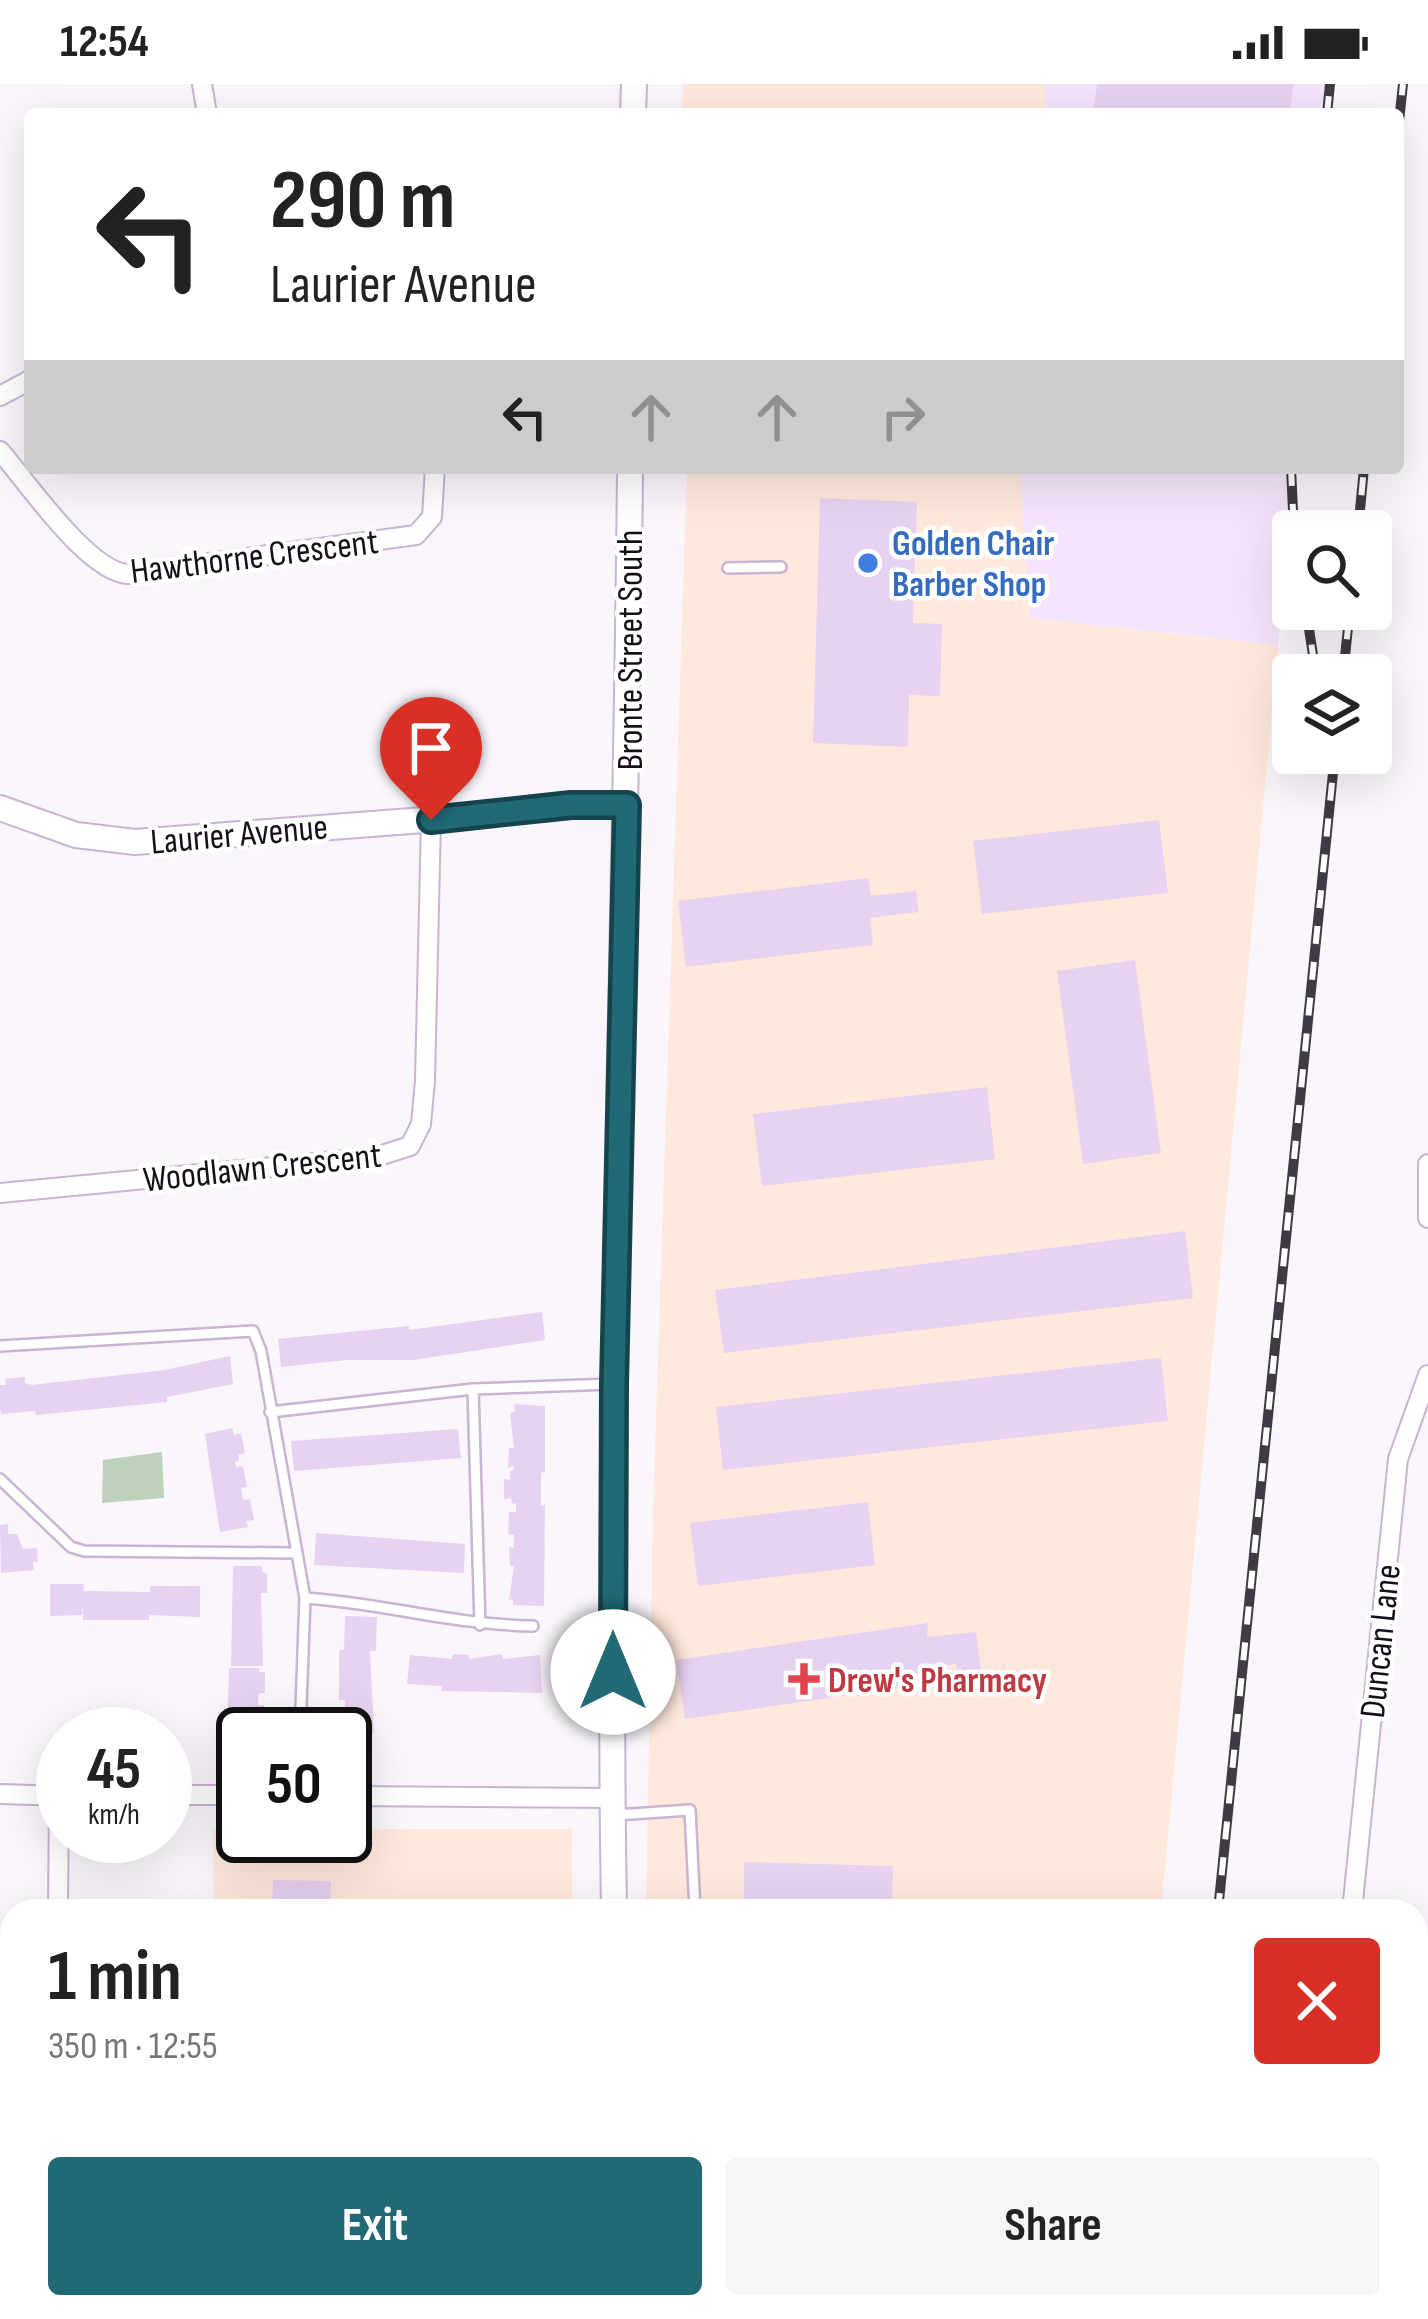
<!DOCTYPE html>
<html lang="en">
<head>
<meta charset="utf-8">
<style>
	:root { --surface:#fff; --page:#f6f6f6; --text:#222; --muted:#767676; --accent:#206975 }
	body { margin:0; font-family:"Sofia Sans Condensed",sans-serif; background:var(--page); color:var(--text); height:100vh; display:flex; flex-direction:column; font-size:45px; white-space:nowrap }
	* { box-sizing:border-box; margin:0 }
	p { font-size:39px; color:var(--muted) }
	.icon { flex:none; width:66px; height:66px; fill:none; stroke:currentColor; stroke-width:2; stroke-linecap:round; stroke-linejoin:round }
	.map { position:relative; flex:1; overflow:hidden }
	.side { position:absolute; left:0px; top:1815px; width:1428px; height:420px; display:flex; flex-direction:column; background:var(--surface); border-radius:36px 36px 0 0; box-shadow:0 12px 48px #0002 }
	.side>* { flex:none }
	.banner { position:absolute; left:24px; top:24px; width:1380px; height:366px; border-radius:12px; box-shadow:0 12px 48px #0002; background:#fff; color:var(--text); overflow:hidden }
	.buttons { position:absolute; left:1272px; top:426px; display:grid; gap:24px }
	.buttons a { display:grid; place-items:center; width:120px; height:120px; border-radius:12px; background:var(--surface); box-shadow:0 12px 48px #0002; font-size:60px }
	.speed { position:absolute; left:36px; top:1623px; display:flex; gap:24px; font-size:60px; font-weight:700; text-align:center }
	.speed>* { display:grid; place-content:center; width:156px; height:156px; border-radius:50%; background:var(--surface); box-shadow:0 12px 48px #0002; line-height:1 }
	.speed small { font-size:30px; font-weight:400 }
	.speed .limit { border:6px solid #111; border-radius:18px; background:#fff; color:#111 }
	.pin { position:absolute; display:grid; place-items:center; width:102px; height:102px; color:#fff; margin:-123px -51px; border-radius:50% 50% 50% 0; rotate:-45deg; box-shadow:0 0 12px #0007 }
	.pin .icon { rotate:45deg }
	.me { position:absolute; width:132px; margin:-66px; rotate:0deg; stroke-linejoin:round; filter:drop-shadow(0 0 9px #0008) }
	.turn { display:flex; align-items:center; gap:42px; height:252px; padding:0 48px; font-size:54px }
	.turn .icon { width:156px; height:156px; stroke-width:2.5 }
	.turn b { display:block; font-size:84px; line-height:102px }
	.lanes { display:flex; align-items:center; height:114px; padding:0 48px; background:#0003; justify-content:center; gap:60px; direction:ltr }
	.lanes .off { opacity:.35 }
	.round { display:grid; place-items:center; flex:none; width:126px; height:126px; border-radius:12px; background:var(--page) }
	.summary { display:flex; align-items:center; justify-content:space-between; height:204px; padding:0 48px }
	h1 { font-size:72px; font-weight:700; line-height:90px }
	.primary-button { display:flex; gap:24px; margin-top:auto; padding:24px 48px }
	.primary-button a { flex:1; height:138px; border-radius:12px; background:var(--accent); color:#fff; font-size:48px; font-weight:700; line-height:138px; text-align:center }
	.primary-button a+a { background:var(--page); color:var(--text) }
	.status { display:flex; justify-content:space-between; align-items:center; height:84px; padding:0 60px; background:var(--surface); direction:ltr }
	.status svg { height:33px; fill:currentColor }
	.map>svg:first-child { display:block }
	.commercial { fill:#ffe9dc }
	.built { fill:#f5e5fc }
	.green { fill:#bed1bd }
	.building { fill:#e8d2f1 }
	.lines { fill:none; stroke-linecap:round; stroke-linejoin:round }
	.lane-casing { stroke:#c9b4d2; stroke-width:14 }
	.street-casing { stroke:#c9b4d2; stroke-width:22 }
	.secondary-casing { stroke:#c9b4d2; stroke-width:28 }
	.lane { stroke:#fff; stroke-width:9 }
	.street { stroke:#fff; stroke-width:18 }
	.secondary { stroke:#fff; stroke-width:24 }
	.rail-casing { stroke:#413a44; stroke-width:10 }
	.rail { stroke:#fff; stroke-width:6; stroke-dasharray:18; stroke-linecap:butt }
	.route-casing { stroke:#15444c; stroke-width:30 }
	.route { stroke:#206975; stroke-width:21 }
	.shop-dot { fill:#3f7fe0; stroke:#fff; stroke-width:4.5 }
	.health-dot { fill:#e0444e; stroke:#fff; stroke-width:4.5 }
	.labels { text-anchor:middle; stroke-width:9; stroke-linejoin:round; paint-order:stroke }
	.shop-label { font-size:36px; font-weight:bold; fill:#366cbe; stroke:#fff; text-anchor:start }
	.street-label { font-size:36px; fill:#160e19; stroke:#fff }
	.health-label { font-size:36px; font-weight:bold; fill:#be3a42; stroke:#fff; text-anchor:start }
</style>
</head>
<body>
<div class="status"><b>12:54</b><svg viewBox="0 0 49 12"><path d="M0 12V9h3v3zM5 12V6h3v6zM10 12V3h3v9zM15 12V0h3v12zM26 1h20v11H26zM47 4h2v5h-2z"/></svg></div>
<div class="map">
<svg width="1428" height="2235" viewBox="0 0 1428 2235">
	<rect width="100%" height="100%" fill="#faf6fc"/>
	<!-- commercial -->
	<path class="commercial" d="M683,0H1045V30H682Z
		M687,384H1020L1029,534L1278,561L1161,1827H646L653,1426Z
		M213,1745H243V1752H345V1745H572V1827H214Z
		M641,2223H1120L1118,2235H641Z"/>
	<!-- built -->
	<path class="built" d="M1045,0H1329L1326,30H1045Z
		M1020,384H1294L1278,561L1029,534Z"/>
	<!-- green -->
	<path class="green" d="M162,1368L164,1414L102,1419L103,1376Z"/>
	<!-- building -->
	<path class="building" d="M1097,0H1294L1289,30H1093Z
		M820,414L917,418L913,539L942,540L940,612L909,611L908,663L813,659Z
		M1159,736L1168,809L982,830L973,757Z
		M868,794L871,812L916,807L919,828L870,834L873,861L686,883L678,817Z
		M1135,876L1161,1069L1083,1080L1057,887Z
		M987,1003L995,1075L762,1102L753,1030Z
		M1185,1147L1193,1214L724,1269L715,1206Z
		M542,1228L545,1256L413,1276H347L281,1283L278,1255L409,1242V1246Z
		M230,1272L233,1300L167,1313V1318L36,1331L35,1327L2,1330L0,1326V1301H6L5,1295L25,1293V1299L32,1301L165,1286Z
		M1161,1274L1168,1337L723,1386L716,1323Z
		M514,1320L545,1322V1389L541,1388V1422L545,1421L544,1522L513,1521V1515L509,1516L514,1482H510L509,1463L514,1464V1451L508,1450L509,1428H516V1419L512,1420L511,1414L504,1415V1395L510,1396V1387H513L514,1382L508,1384L509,1364H514L510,1329L515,1328Z
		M232,1344L234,1351L241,1349L245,1369L238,1371L239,1377L235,1378L236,1383L243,1382L247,1403L241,1404L242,1411L243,1416L250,1415L254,1436L246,1437L248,1443L220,1448L205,1350Z
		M458,1345L461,1374L294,1387L291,1357Z
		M868,1418L875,1481L698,1502L690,1439Z
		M8,1440V1450H17L23,1465L37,1464L38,1478H33L34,1486L1,1489L0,1441Z
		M316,1449L465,1460L464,1489L314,1481Z
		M233,1482H262V1488L267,1489V1509H261L263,1582H231Z
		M50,1500H84L83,1507L150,1508V1502H200V1533L149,1531V1536H83V1518L82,1531L50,1532Z
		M345,1532L377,1533L376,1567H370L374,1649H345V1616H339V1566H344Z
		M928,1539L927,1553L976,1548L983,1604L961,1606L956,1580L935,1583L937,1598L685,1635L676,1576Z
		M453,1570L469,1571V1575L502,1570L503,1575L540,1571L542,1609L441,1607L442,1602L407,1600L410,1571L452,1575Z
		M229,1584H260L259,1588H265V1609H259L258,1614V1621H264V1641H257V1648H227Z
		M744,1778L893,1782L892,1827H744Z
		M273,1796L331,1797L330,1827H272Z
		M714,2223H954L955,2235H713Z"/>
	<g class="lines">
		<!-- lane casing -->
		<g class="lane-casing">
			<path id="lane" d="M728,484L781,483
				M0,1262L253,1247L261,1267L305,1514L300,1650
				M473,1305L480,1541
				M270,1328L473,1305L611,1300
				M0,1395L71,1463L84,1467L295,1469
				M305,1514C382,1519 455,1541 533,1542
				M616,1731L690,1726L695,1827
				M185,2223L186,2235
				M478,2235V2223"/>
		</g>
		<!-- street casing -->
		<g class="street-casing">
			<path id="street" d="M202,0L207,30
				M0,312L30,296
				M0,367C27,398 88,488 128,490L416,451L432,433L435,384
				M1428,1080V1134
				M0,1109L376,1073L410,1062L421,1040L425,997L431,736
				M0,1710L63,1712
				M165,1711H243
				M345,1712L612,1714
				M58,1827L59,1712
				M1352,1827L1398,1375L1428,1291
				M1416,1903L1428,1904
				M0,2107L12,2090
				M1310,2235L1312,2223"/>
		</g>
		<!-- secondary casing -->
		<g class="secondary-casing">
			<path id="secondary" d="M633,30L634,0
				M0,724L76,751L135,758L463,733L571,721H627
				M614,1827C606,1346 626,865 630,384
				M612,2235V2223"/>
		</g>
		<!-- lane -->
		<use href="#lane" class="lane"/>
		<!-- street -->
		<use href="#street" class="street"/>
		<!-- secondary -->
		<use href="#secondary" class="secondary"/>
		<!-- rail casing -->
		<g class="rail-casing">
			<path id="rail" d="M1327,30L1330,0
				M1398,47L1403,0
				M1291,384L1294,447
				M1358,447L1364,384
				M1306,525L1316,591
				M1343,591L1350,525
				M1218,1827L1335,669
				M1176,2235L1177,2223"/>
		</g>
		<!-- rail -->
		<use href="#rail" class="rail"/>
	</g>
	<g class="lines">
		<!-- route casing -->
		<g class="route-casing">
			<path id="route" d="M431,736L571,721H627L614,1300L613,1588"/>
		</g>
		<!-- route -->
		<use href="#route" class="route"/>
	</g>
	<!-- markers -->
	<circle class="shop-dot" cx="868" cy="479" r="12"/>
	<path class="health-dot" d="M798 1577h12v12h12v12h-12v12h-12v-12h-12v-12h12z"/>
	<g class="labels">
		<!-- shop labels -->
		<g class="shop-label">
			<text x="892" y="471">Golden Chair<tspan x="892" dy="41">Barber Shop</tspan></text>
		</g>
		<!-- street labels -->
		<g class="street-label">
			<text transform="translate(254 471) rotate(-7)" y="13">Hawthorne Crescent</text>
			<text transform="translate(629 566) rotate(-90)" y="13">Bronte Street South</text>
			<text transform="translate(239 749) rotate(-5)" y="13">Laurier Avenue</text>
			<text transform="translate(262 1082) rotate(-6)" y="13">Woodlawn Crescent</text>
			<text transform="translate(1379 1557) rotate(-84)" y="13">Duncan Lane</text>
		</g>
		<!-- health labels -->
		<g class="health-label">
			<text x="828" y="1608">Drew's Pharmacy</text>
		</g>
	</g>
</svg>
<div class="buttons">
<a><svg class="icon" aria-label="search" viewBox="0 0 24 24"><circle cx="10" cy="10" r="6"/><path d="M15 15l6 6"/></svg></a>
<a><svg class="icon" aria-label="layers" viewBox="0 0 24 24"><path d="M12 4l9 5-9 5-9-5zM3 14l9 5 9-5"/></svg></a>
</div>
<div class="speed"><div>45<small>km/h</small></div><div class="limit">50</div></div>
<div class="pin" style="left:431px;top:736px;background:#d93025"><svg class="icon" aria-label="arrive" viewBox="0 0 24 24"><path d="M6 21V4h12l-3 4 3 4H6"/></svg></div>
<svg class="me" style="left:613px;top:1588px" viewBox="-20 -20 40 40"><circle r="19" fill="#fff"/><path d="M0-13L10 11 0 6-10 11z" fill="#206975"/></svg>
<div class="banner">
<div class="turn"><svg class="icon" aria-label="left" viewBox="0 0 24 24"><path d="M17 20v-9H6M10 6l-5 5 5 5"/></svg><div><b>290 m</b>Laurier Avenue</div></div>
<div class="lanes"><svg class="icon" aria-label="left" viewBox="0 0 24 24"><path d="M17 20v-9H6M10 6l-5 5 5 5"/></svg><svg class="icon off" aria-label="ahead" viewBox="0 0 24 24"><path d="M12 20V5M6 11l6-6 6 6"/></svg><svg class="icon off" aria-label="ahead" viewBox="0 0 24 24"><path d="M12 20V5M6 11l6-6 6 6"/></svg><svg class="icon off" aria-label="right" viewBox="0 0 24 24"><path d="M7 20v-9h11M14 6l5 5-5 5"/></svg></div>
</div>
<section class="side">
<div class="summary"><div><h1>1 min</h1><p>350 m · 12:55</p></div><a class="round" style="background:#d93025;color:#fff"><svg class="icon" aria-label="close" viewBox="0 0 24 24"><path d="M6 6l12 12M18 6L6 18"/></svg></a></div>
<div class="primary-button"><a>Exit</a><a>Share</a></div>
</section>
</div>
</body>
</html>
